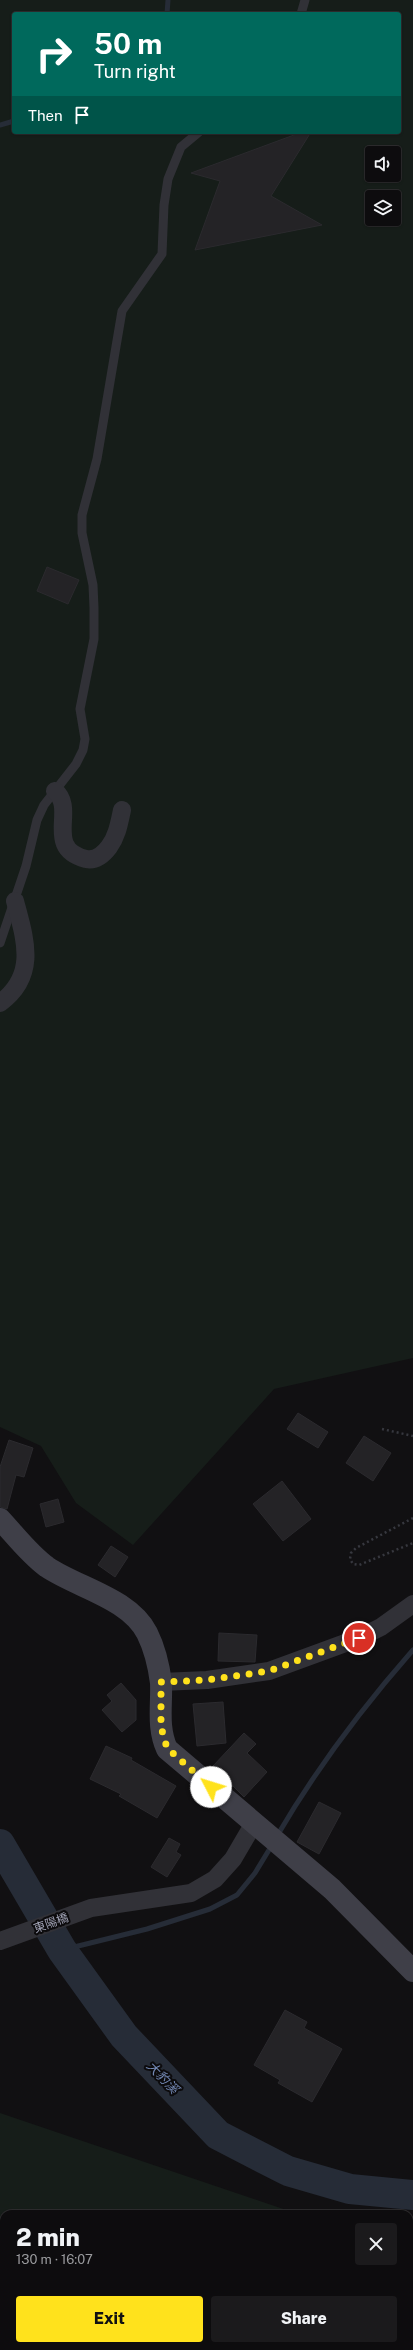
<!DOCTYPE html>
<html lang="en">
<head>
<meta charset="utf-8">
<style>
	:root { --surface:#0d0c0e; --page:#1b1a1c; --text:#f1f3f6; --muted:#9a9b9e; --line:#2d2c2e; --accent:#ffe21c }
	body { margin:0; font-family:"Public Sans","Noto Sans TC",sans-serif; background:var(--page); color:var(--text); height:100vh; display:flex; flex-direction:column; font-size:15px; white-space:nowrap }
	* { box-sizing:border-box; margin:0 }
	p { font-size:13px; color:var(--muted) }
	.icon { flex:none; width:22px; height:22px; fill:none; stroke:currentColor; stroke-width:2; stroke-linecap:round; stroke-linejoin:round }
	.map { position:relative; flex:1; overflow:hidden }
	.side { position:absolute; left:0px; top:2210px; width:413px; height:140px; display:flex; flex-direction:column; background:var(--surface); border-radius:12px 12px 0 0; box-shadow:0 1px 3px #0004,0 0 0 1px var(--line) }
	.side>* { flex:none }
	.banner { position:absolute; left:12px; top:12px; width:389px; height:122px; border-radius:4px; box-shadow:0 1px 3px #0004,0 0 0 1px var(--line); background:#00695c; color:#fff; overflow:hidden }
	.buttons { position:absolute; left:365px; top:146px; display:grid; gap:8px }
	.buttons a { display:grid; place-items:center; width:36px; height:36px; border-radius:4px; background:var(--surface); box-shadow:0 1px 3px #0004,0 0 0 1px var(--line); font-size:20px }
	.pin { position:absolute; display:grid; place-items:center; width:34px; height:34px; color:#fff; margin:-17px; border:2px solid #fff; border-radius:50%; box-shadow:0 1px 4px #0007 }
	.me { position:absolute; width:44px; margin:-22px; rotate:310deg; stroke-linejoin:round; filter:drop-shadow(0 0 3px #0008) }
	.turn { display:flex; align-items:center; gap:14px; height:84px; padding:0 16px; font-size:18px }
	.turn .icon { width:52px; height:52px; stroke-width:2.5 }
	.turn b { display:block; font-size:28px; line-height:34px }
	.then { display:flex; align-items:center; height:38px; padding:0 16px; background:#0003; gap:8px; font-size:15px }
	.round { display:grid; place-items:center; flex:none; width:42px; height:42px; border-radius:4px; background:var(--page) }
	.headline { display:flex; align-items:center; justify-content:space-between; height:68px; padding:0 16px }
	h1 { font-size:24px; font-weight:800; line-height:30px }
	.primary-button { display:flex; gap:8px; margin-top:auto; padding:8px 16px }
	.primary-button a { flex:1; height:46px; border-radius:4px; background:var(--accent); color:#111; font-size:16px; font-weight:800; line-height:46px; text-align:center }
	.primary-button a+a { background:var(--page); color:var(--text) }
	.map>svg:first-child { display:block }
	.green { fill:#161d19; fill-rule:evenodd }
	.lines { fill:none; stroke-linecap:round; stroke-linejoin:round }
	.stream { stroke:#262c37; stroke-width:5 }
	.river { stroke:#262c37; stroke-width:30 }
	.building { fill:#242326; stroke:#2b2a2e }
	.path { stroke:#37383f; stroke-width:2.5; stroke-dasharray:2 3; stroke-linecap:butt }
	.lane { stroke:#313137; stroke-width:9 }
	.street { stroke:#313137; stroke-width:18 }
	.secondary { stroke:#3f3f48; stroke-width:22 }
	.route { stroke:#ffe21c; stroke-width:7; stroke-dasharray:0 12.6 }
	.labels { text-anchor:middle; stroke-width:4; stroke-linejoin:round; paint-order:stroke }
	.street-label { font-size:12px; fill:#a0a2b4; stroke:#0c0b0d }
	.water-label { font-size:13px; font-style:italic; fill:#7388b4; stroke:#0c0b0d }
</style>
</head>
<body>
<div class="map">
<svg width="413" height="2350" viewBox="0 0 413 2350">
	<rect width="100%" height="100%" fill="#111012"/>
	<!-- green -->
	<path class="green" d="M0,0H413V1358L274,1389L133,1545L76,1503L41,1446L0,1427ZM14,14H399V132H14ZM372,153H394V175H372ZM372,197H394V219H372Z
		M0,2113L298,2214H4V2346H409V2252L413,2253V2350H0Z"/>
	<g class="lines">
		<!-- stream -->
		<path class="stream" d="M167,14L168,0
			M0,125L14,121
			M277,1836C316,1769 362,1708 413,1650
			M62,1950L147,1929L210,1909L237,1895L255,1873L272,1845"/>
		<!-- river -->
		<path class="river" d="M0,1844L62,1950L124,2036L218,2135L288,2171L350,2189L413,2195"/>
	</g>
	<!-- building -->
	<path class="building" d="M302,132H311L271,196L322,225L195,250L220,181L191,173Z
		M47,567L79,580L68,604L37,591Z
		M298,1413L328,1432L318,1448L287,1429Z
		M364,1436L391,1453L373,1481L346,1463Z
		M9,1440L33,1448L24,1477L16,1475L7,1509L0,1507V1467Z
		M282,1481L311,1519L283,1541L253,1504Z
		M58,1499L64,1522L46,1527L40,1504Z
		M111,1546L128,1557L115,1577L98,1565Z
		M219,1633L257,1635L255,1662L218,1661Z
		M121,1683L136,1700V1720L122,1732L102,1710L112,1701L107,1695Z
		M223,1702L226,1743L197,1746L193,1704Z
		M244,1733L256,1744L247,1753L267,1772L244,1797L213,1766Z
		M106,1746L132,1758L131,1760L176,1786L157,1818L119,1796L121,1794L90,1779Z
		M319,1802L341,1813L319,1854L297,1842Z
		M169,1838L180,1844L176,1852L181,1855L167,1877L151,1867Z
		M285,2010L307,2022L304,2028L342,2049L312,2102L278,2083L280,2080L254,2065Z"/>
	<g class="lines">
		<!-- path -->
		<path class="path" d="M382,1429L413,1436
			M413,1518L356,1548L351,1553L350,1559L353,1564L359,1565L413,1543"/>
		<!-- lane -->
		<path class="lane" d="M301,14L305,0
			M0,943L26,866L37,820L44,805L76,764L83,750L85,739L80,709L94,639V608L93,585L82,533V515L97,459L122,311L162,254L164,205L168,179L181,147L199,132"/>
		<!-- street -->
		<path class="street" d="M55,791C77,809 43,848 86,859C96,861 103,855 109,847C117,836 119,824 122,810
			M0,1003C38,975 25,939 15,901
			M161,1682L207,1680L269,1671L359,1638L381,1627L413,1604
			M0,1941L91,1908L191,1893L215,1879L233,1859L254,1823
			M0,2226L4,2230
			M104,2346L106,2350"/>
		<!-- secondary -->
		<path class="secondary" d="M0,1519C15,1535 29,1554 47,1567C78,1588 129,1598 147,1633C154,1647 159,1667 161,1683C162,1705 157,1727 167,1749L332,1889L413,1971"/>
	</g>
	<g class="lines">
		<!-- route -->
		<path class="route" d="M211,1787L167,1748L161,1727V1682L207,1680L269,1671L359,1638"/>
	</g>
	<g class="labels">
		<!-- street labels -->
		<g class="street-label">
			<text transform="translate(51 1923) rotate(-20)" y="4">東陽橋</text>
		</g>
		<!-- water labels -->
		<g class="water-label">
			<text transform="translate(163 2077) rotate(46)" y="5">大豹溪</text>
		</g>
	</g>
</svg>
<div class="buttons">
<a><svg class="icon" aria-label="sound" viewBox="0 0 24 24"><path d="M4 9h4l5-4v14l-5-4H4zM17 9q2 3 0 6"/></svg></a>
<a><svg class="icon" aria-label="layers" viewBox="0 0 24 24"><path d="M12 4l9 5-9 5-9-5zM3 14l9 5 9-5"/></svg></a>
</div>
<div class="pin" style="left:359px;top:1638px;background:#d93025"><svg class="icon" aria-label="arrive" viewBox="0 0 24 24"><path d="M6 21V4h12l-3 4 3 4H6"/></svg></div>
<svg class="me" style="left:211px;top:1787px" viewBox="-20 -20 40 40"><circle r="19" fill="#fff"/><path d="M0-13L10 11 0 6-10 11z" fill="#ffe21c"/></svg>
<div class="banner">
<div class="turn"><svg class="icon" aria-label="right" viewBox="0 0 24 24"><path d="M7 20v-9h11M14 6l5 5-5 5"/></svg><div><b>50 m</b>Turn right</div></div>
<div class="then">Then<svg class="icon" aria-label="arrive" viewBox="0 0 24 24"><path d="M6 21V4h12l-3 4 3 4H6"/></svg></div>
</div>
<section class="side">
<div class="headline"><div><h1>2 min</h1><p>130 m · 16:07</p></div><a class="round"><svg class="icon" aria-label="close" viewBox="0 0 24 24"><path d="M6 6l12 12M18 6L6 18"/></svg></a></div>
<div class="primary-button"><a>Exit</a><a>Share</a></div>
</section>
</div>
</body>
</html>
